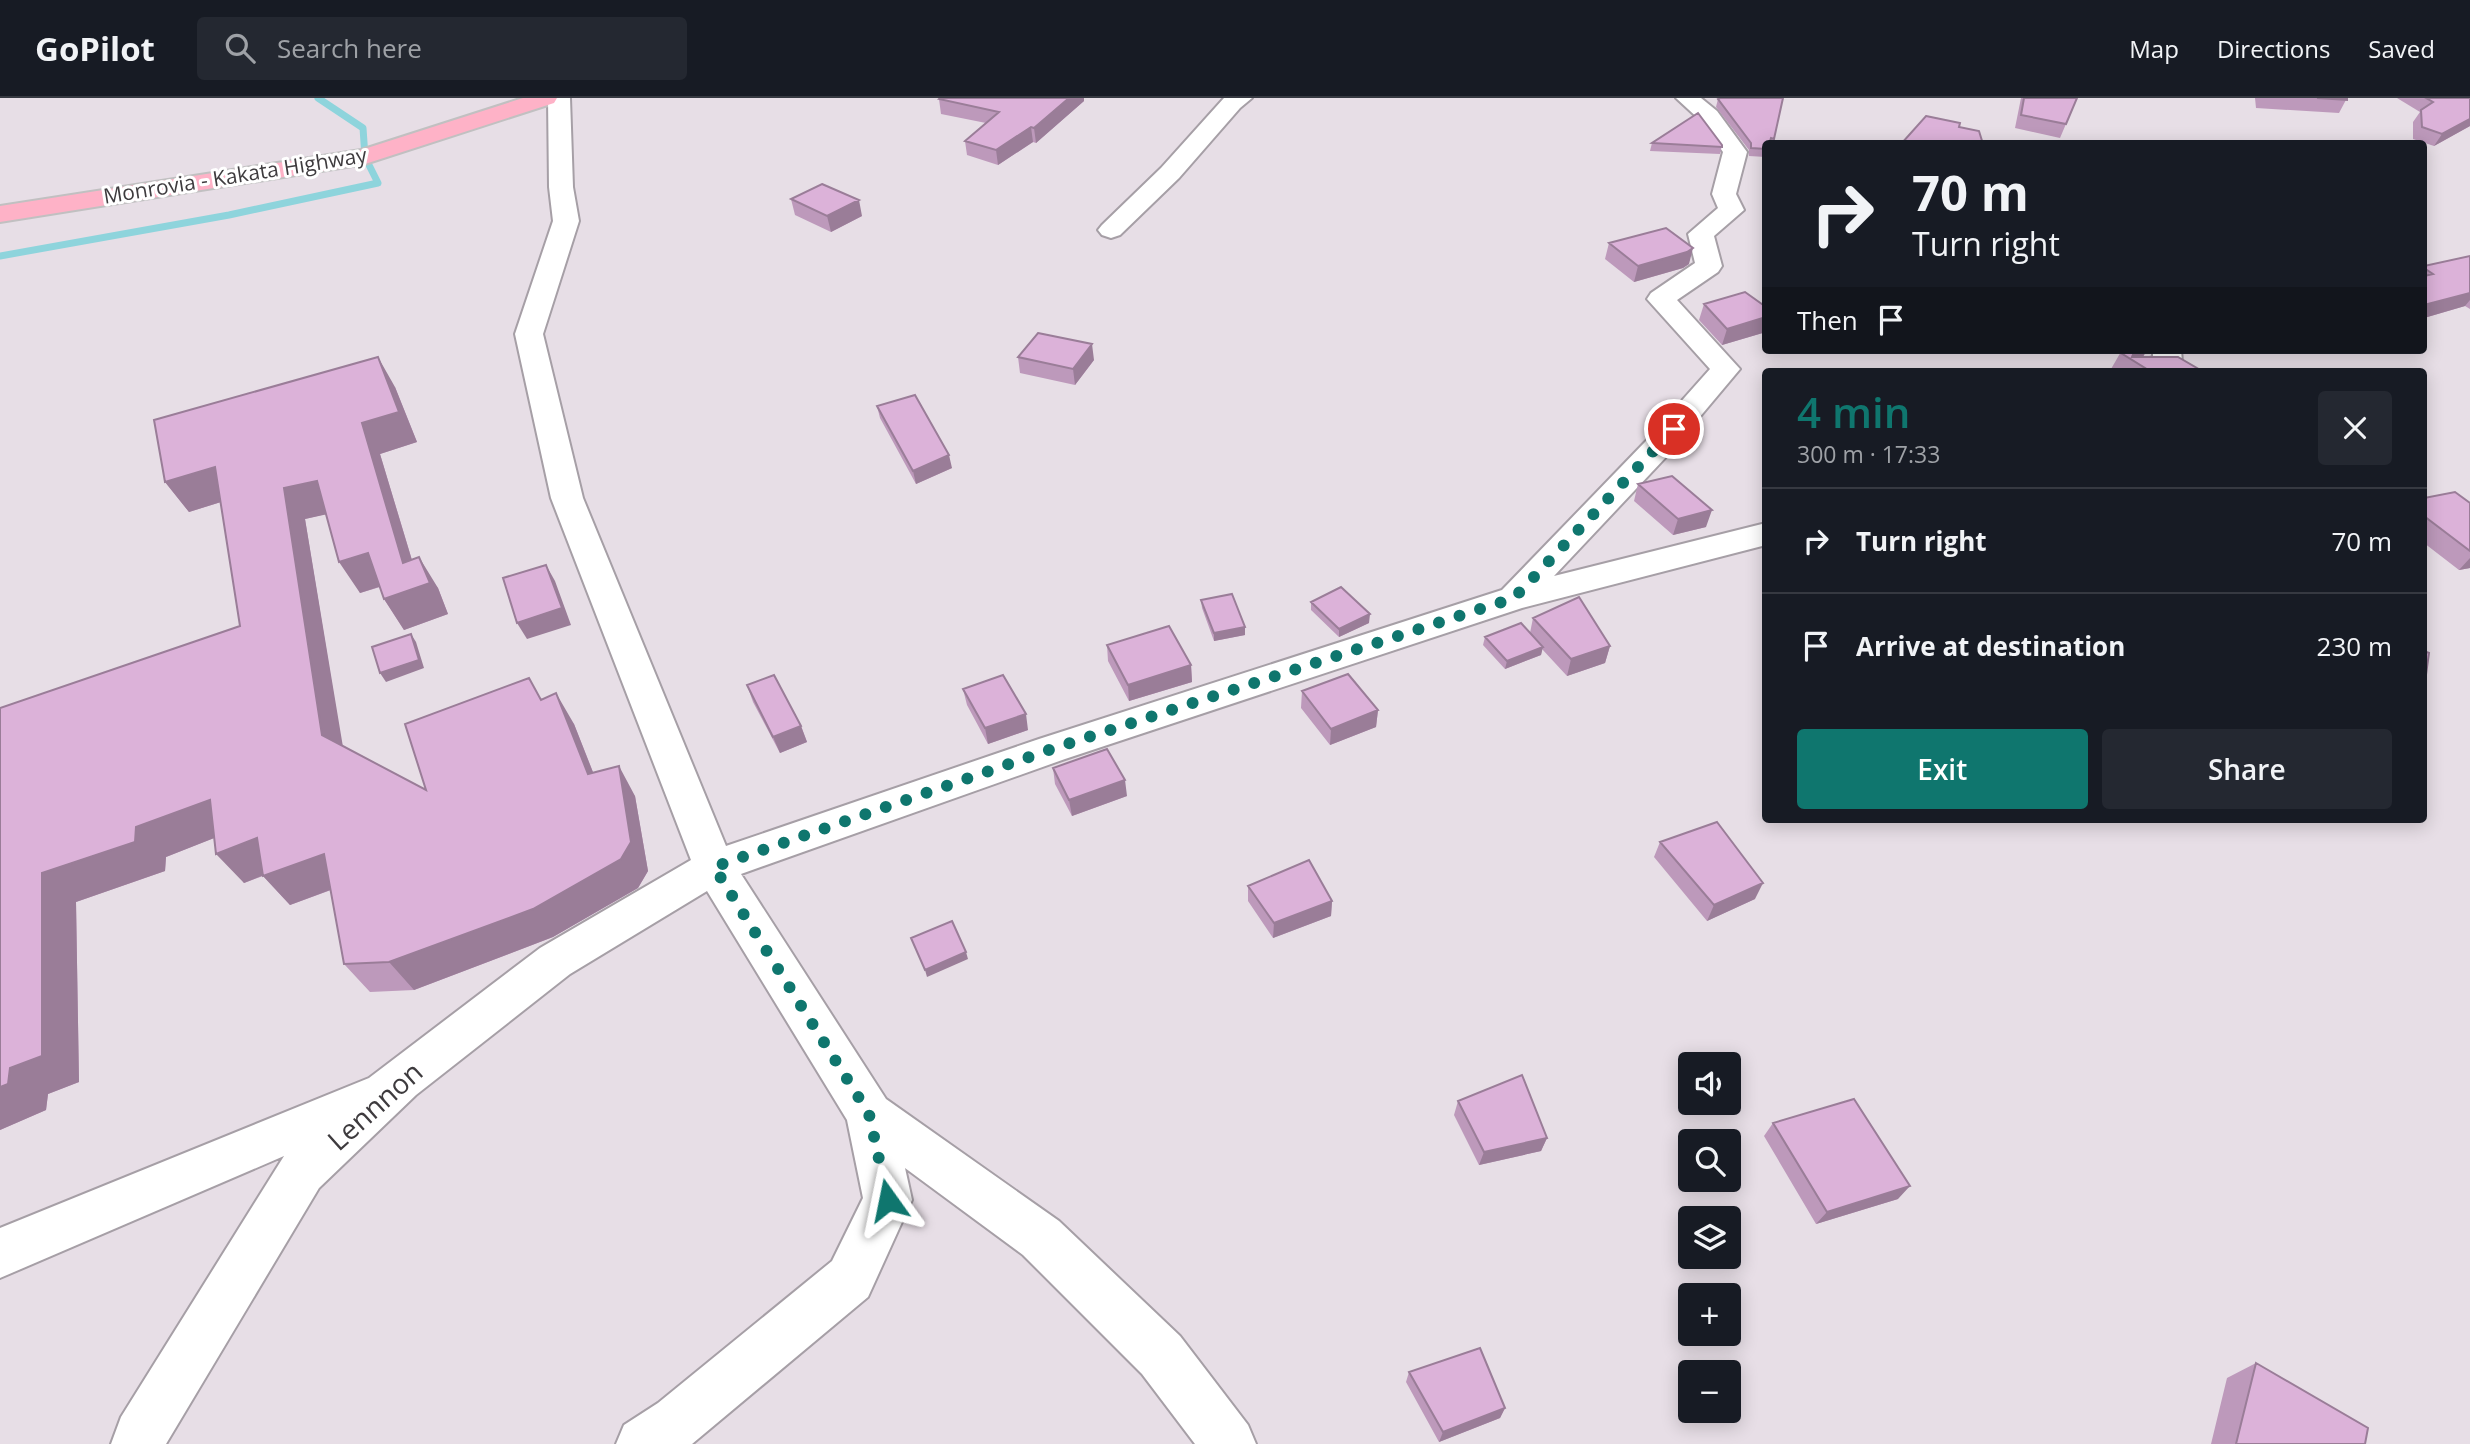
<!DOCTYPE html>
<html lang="en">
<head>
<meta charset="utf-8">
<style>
	:root { --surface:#171b24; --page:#242831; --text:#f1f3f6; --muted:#9ea1a6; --line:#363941; --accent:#0f766e }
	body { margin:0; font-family:"Open Sans",sans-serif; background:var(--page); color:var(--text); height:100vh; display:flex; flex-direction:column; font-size:26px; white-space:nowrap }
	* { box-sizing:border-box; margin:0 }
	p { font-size:23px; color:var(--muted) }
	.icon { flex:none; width:38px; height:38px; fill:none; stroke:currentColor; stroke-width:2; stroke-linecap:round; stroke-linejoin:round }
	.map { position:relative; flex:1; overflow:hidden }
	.panel { position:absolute; left:1762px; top:270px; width:665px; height:455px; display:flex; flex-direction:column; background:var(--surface); border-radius:7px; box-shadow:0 4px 18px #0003 }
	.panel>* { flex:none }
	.banner { position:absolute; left:1762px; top:42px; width:665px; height:214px; border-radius:7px; box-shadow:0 4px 18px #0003; background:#171b24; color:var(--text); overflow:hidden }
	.buttons { position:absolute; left:1678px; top:954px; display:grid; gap:14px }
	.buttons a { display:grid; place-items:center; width:63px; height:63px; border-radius:7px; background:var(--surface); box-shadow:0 4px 18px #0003; font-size:35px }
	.pin { position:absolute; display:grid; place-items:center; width:60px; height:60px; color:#fff; margin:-30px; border:4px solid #fff; border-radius:50%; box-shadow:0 2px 7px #0007 }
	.me { position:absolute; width:77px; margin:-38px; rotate:348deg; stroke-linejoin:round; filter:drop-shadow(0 0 5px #0008) }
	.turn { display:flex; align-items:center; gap:24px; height:147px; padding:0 35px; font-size:32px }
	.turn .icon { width:91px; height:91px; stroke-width:2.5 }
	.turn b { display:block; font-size:49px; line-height:60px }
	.then { display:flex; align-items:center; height:66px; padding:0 35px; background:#0003; gap:14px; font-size:26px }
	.round { display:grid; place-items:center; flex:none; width:74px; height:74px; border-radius:7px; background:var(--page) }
	.headline { display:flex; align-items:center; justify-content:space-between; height:119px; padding:0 35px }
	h1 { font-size:42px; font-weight:600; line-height:52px; color:var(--accent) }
	.cta { display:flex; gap:14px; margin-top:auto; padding:14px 35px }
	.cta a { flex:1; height:80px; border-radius:7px; background:var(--accent); color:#fff; font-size:28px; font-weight:600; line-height:80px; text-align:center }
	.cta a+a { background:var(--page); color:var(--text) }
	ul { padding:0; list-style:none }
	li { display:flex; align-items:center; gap:21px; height:105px; padding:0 35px; border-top:2px solid var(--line) }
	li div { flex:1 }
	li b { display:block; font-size:26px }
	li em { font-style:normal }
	header { display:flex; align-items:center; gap:42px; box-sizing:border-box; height:98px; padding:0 35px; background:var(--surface); border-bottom:2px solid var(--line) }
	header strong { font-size:33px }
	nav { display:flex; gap:38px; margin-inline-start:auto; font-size:24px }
	.search { width:490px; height:63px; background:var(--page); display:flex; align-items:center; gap:18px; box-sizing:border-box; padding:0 24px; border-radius:7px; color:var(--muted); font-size:26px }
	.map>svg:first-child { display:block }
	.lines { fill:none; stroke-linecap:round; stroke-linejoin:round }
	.stream { stroke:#8ed4dc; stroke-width:7 }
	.minor-casing { stroke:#a69fa6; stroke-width:4 }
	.highway-casing { stroke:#c1c0c1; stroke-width:4 }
	.minor { fill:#fff; fill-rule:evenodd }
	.highway { fill:#feb2c7; fill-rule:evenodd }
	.wall { fill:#bd99bb }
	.shaded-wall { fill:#9a7d98 }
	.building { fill:#dcb2d9; stroke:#9a7d98; stroke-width:2 }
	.route { stroke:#0f766e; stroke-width:12; stroke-dasharray:0 21.6 }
	.labels { text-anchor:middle; stroke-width:6; stroke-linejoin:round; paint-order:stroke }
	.far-street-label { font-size:21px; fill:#3e3b3e; stroke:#fff }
	.near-street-label { font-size:28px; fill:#3e3b3e; stroke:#fff }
</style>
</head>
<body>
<header>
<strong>GoPilot</strong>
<div class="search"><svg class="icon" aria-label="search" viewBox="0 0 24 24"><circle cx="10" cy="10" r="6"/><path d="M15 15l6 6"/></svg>Search here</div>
<nav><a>Map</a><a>Directions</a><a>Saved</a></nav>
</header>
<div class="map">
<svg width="2470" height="1346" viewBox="0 0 2470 1346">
	<rect width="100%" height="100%" fill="#e7dee6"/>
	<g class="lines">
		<!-- stream -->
		<path class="stream" d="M0,158L229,117L378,85L365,59L363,30L318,0"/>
		<!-- minor casing -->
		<g class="minor-casing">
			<path id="minor" d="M548,0H570L573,89L579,123L543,236L583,400L726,748L1039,641L1502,492L1645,344L1710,271L1647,201L1651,195L1695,165L1688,136L1718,110L1712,96L1723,54L1701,23L1676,0H1701L1717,13L1747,54L1736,96L1744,112L1714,138L1722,168L1718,174L1677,202L1740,271L1667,358L1554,478L1766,425V447L1522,510L1065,661L741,776L886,1001L1059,1123L1180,1238L1248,1327L1256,1346H1195L1142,1276L1023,1157L905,1070L912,1102L868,1199L692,1346H616L624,1327L658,1305L832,1163L863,1100L847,1022L707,793L570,876L416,997L319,1090L166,1346H111L121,1319L284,1058L0,1180V1130L369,980L540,850L691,762L551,400L515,236L553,123L549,89Z
				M1224,0H1252L1240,10L1179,80L1120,137L1111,140L1102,137L1098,132L1102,127L1161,70Z
				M2153,252H2181L2182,264C2172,279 2141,273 2124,273L2128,267L2153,259Z"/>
		</g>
		<!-- highway casing -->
		<g class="highway-casing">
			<path id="highway" d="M523,0H557L554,5L365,66L0,124V108L361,52Z"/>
		</g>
		<!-- minor -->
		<use href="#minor" class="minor"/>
		<!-- highway -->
		<use href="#highway" class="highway"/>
	</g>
	<!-- wall -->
	<path class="wall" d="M940,0H1084V3L1036,45L1033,44L998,67L967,57L965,43L986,25L941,16L939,1Z
		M1783,0L1773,46H1766V59L1749,58V52L1716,9L1718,1Z
		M2021,0H2077L2060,40L2015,30Z
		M2255,0H2347L2339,15L2256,10Z
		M2397,0H2470V28L2434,48L2413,41V24L2420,14Z
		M1652,45L1722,47L1720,56L1650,53Z
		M791,101L862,118L831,134L795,117Z
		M1609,145L1689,166L1683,170L1634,184L1605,161Z
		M2470,158V211L2465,208L2424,220V168Z
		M1704,206L1766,209V234L1722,247L1699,222Z
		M2122,252L2144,259L2202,273H2114L2111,271Z
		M1018,259L1094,262L1075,287L1020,275Z
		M395,289L417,344L380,356L412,462L438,490L448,516L404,532L384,501L380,489L360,495L326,416L305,421L342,648L426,692L542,601L574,626L593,674L635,698L648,773L638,790L553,839L414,892L370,894L344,866L331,792L290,807L263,778L244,785L214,740L166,759L165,773L76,804L79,984L48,996L46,1012L0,1032V610L240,528L221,404L189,414L165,384Z
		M877,308L952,370L916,386L880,320Z
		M1638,386L1706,429L1673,437L1634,403Z
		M2424,400L2470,405V470L2459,472L2424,445Z
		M1201,502L1245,529V537L1214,543L1202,510Z
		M1311,504L1369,525L1339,539L1311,512Z
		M1533,520L1610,548L1605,565L1567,578L1542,551L1541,557L1505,571L1483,547L1485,539L1530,535Z
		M1107,547L1191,567L1192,584L1129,603L1108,563Z
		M747,587L801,628L807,644L780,655L753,604Z
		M963,591L1028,632L988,646L967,607Z
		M1302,593L1378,612L1376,629L1330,647L1301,610Z
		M1053,670L1127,698L1072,718L1055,686Z
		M1660,744L1755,801L1707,823L1654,759Z
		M1248,788L1332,803L1331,818L1273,840L1248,803Z
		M1458,1003L1547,1040L1541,1053L1479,1067L1454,1017Z
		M1773,1025L1898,1101L1816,1126L1764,1038Z
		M2256,1265L2365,1346H2211L2227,1280Z
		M1409,1274L1505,1310L1500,1320L1439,1344L1406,1284Z"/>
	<!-- shaded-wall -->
	<path class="shaded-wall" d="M1069,0H1084V3L1036,45L1034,30Z
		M2470,21V28L2434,48L2442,36Z
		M1031,29L1033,44L998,67L996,52Z
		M859,102L862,118L831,134L827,118Z
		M1693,150L1689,166L1683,170L1634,184L1638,168Z
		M2470,195V202L2465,208L2424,220V207Z
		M1766,219V234L1722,247L1727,231Z
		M1092,246L1094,262L1075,287L1073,271Z
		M2134,252H2147L2143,259L2130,260Z
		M378,259L395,289L417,344L380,356L420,489L419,459L438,490L448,516L404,532L384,501L403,465L362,325Z
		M949,357L952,370L916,386L913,373Z
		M215,369L237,399L189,414L165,384Z
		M317,383L337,414L305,421L346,667L322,637L284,390Z
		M1712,412L1706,429L1673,437L1678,421Z
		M368,455L388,486L360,495L339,464Z
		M2470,460V470L2459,472Z
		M546,467L555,483L571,527L527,541L517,525Z
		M1370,516L1369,525L1339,539V531Z
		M1245,529V537L1214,543V535Z
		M411,536L416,544L424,570L386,584L380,575Z
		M1610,548L1605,565L1567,578L1571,561Z
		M1543,549L1541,557L1505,571L1507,563Z
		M1191,567L1192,584L1129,603L1128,587Z
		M556,595L574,626L605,705L588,676Z
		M1378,612L1376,629L1330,647L1331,631Z
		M1026,616L1028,632L988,646L985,630Z
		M801,628L807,644L780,655L773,639Z
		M619,668L635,698L648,773L638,790L553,839L414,892L389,864Z
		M1125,682L1127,698L1072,718L1069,702Z
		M210,702L237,731L166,759L165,773L76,804L79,984L48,996L46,1012L0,1032V989L10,970L42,775L136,729Z
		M257,740L284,769L244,785L216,756Z
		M324,756L349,785L290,807L263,778Z
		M1763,785L1755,801L1707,823L1714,807Z
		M1332,803L1331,818L1273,840L1274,825Z
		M966,854L968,861L927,879L925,872Z
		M1547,1040L1541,1053L1479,1067L1484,1054Z
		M1910,1088L1898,1101L1816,1126L1827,1114Z
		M1505,1310L1500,1320L1439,1344L1443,1334Z"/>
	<!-- building -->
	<path class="building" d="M940,0H1069L1034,30L1031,29L996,52L965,43L999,14L939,1Z
		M1720,0H1783L1774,41L1771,40L1769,46H1766V51L1751,50V45L1718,1Z
		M2024,0H2077L2066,26L2021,17Z
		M2317,0H2347V2Z
		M2426,0H2470V21L2442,36L2422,29L2421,12L2433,4Z
		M1698,15L1722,47V49L1652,45Z
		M1926,18L1960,25L1959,29L1979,33L1983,46H1901Z
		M822,86L859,102L827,118L791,101Z
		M1666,130L1693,150L1687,154L1638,168L1609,145Z
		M2470,158V195L2424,207V178L2433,176L2424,170V168Z
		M1745,194L1766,209V219L1727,231L1704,206Z
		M1038,235L1092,246L1073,271L1018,259Z
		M2122,252H2135L2132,259H2178L2202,273H2150L2121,255Z
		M378,259L399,314L362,325L403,465L419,459L430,485L384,501L368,455L339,464L317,383L284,390L322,637L426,692L405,626L529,580L541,602L556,595L588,676L619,668L631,744L621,761L533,811L389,864L344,866L324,756L263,778L257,740L216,756L210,702L136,729L135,744L42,775V958L10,970L8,986L0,989V610L240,528L215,369L165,384L154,322Z
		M915,297L949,357L913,373L877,308Z
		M1672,378L1712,412L1678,421L1638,386Z
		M2455,394L2470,405V453L2424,418V400Z
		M546,467L562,510L517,525L503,480Z
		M1341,489L1370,516L1339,531L1311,504Z
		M1232,496L1245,529L1214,535L1201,502Z
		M1579,499L1610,548L1571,561L1533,520Z
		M1521,525L1543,549L1507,563L1485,539Z
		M1169,528L1191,567L1128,587L1107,547Z
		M411,536L419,562L380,575L372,549Z
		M2424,553L2429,555L2424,591Z
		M1348,576L1378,612L1331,631L1302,593Z
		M774,577L801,628L773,639L747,587Z
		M1003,577L1026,616L985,630L963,591Z
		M1107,651L1125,682L1069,702L1053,670Z
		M1717,724L1763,785L1714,807L1660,744Z
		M1309,762L1332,803L1274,825L1248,788Z
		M952,823L966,854L925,872L911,840Z
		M1522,977L1547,1040L1484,1054L1458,1003Z
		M1854,1001L1910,1088L1827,1114L1773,1025Z
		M1480,1250L1505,1310L1443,1334L1409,1274Z
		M2256,1265L2368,1330L2365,1346H2236Z"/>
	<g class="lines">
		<!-- route -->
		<path class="route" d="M888,1102L869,1016L714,769L1052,651L1514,500L1674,331"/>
	</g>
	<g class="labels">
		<!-- far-street labels -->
		<g class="far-street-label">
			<text transform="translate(235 78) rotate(-9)" y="7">Monrovia - Kakata Highway</text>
		</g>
		<!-- near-street labels -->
		<g class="near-street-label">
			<text transform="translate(375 1008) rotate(-42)" y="10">Lennnon</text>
		</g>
	</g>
</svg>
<div class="buttons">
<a><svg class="icon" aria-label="sound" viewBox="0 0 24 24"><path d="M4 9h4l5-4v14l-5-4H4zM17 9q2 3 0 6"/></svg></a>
<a><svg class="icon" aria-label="search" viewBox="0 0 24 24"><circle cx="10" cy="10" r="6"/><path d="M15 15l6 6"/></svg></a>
<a><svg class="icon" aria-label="layers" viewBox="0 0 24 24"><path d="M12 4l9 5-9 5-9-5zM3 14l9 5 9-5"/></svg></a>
<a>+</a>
<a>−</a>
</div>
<div class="pin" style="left:1674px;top:331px;background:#d93025"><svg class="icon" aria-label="arrive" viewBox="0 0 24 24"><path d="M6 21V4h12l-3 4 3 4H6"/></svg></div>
<svg class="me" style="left:888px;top:1102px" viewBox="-20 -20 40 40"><path d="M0-17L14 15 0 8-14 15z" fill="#0f766e" stroke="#fff" stroke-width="4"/></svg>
<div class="banner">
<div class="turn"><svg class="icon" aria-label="right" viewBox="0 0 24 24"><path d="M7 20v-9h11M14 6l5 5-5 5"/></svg><div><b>70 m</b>Turn right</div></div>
<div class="then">Then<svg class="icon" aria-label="arrive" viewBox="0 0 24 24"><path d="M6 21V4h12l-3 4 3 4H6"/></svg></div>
</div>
<section class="panel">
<div class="headline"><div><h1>4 min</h1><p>300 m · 17:33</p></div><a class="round"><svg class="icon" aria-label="close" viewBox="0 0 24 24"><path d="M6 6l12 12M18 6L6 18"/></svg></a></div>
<ul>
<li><svg class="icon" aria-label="right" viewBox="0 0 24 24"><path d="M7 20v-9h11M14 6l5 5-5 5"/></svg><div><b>Turn right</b></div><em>70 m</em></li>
<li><svg class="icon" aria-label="arrive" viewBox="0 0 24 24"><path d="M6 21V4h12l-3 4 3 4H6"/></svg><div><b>Arrive at destination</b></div><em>230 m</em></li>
</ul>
<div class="cta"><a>Exit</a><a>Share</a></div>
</section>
</div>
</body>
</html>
